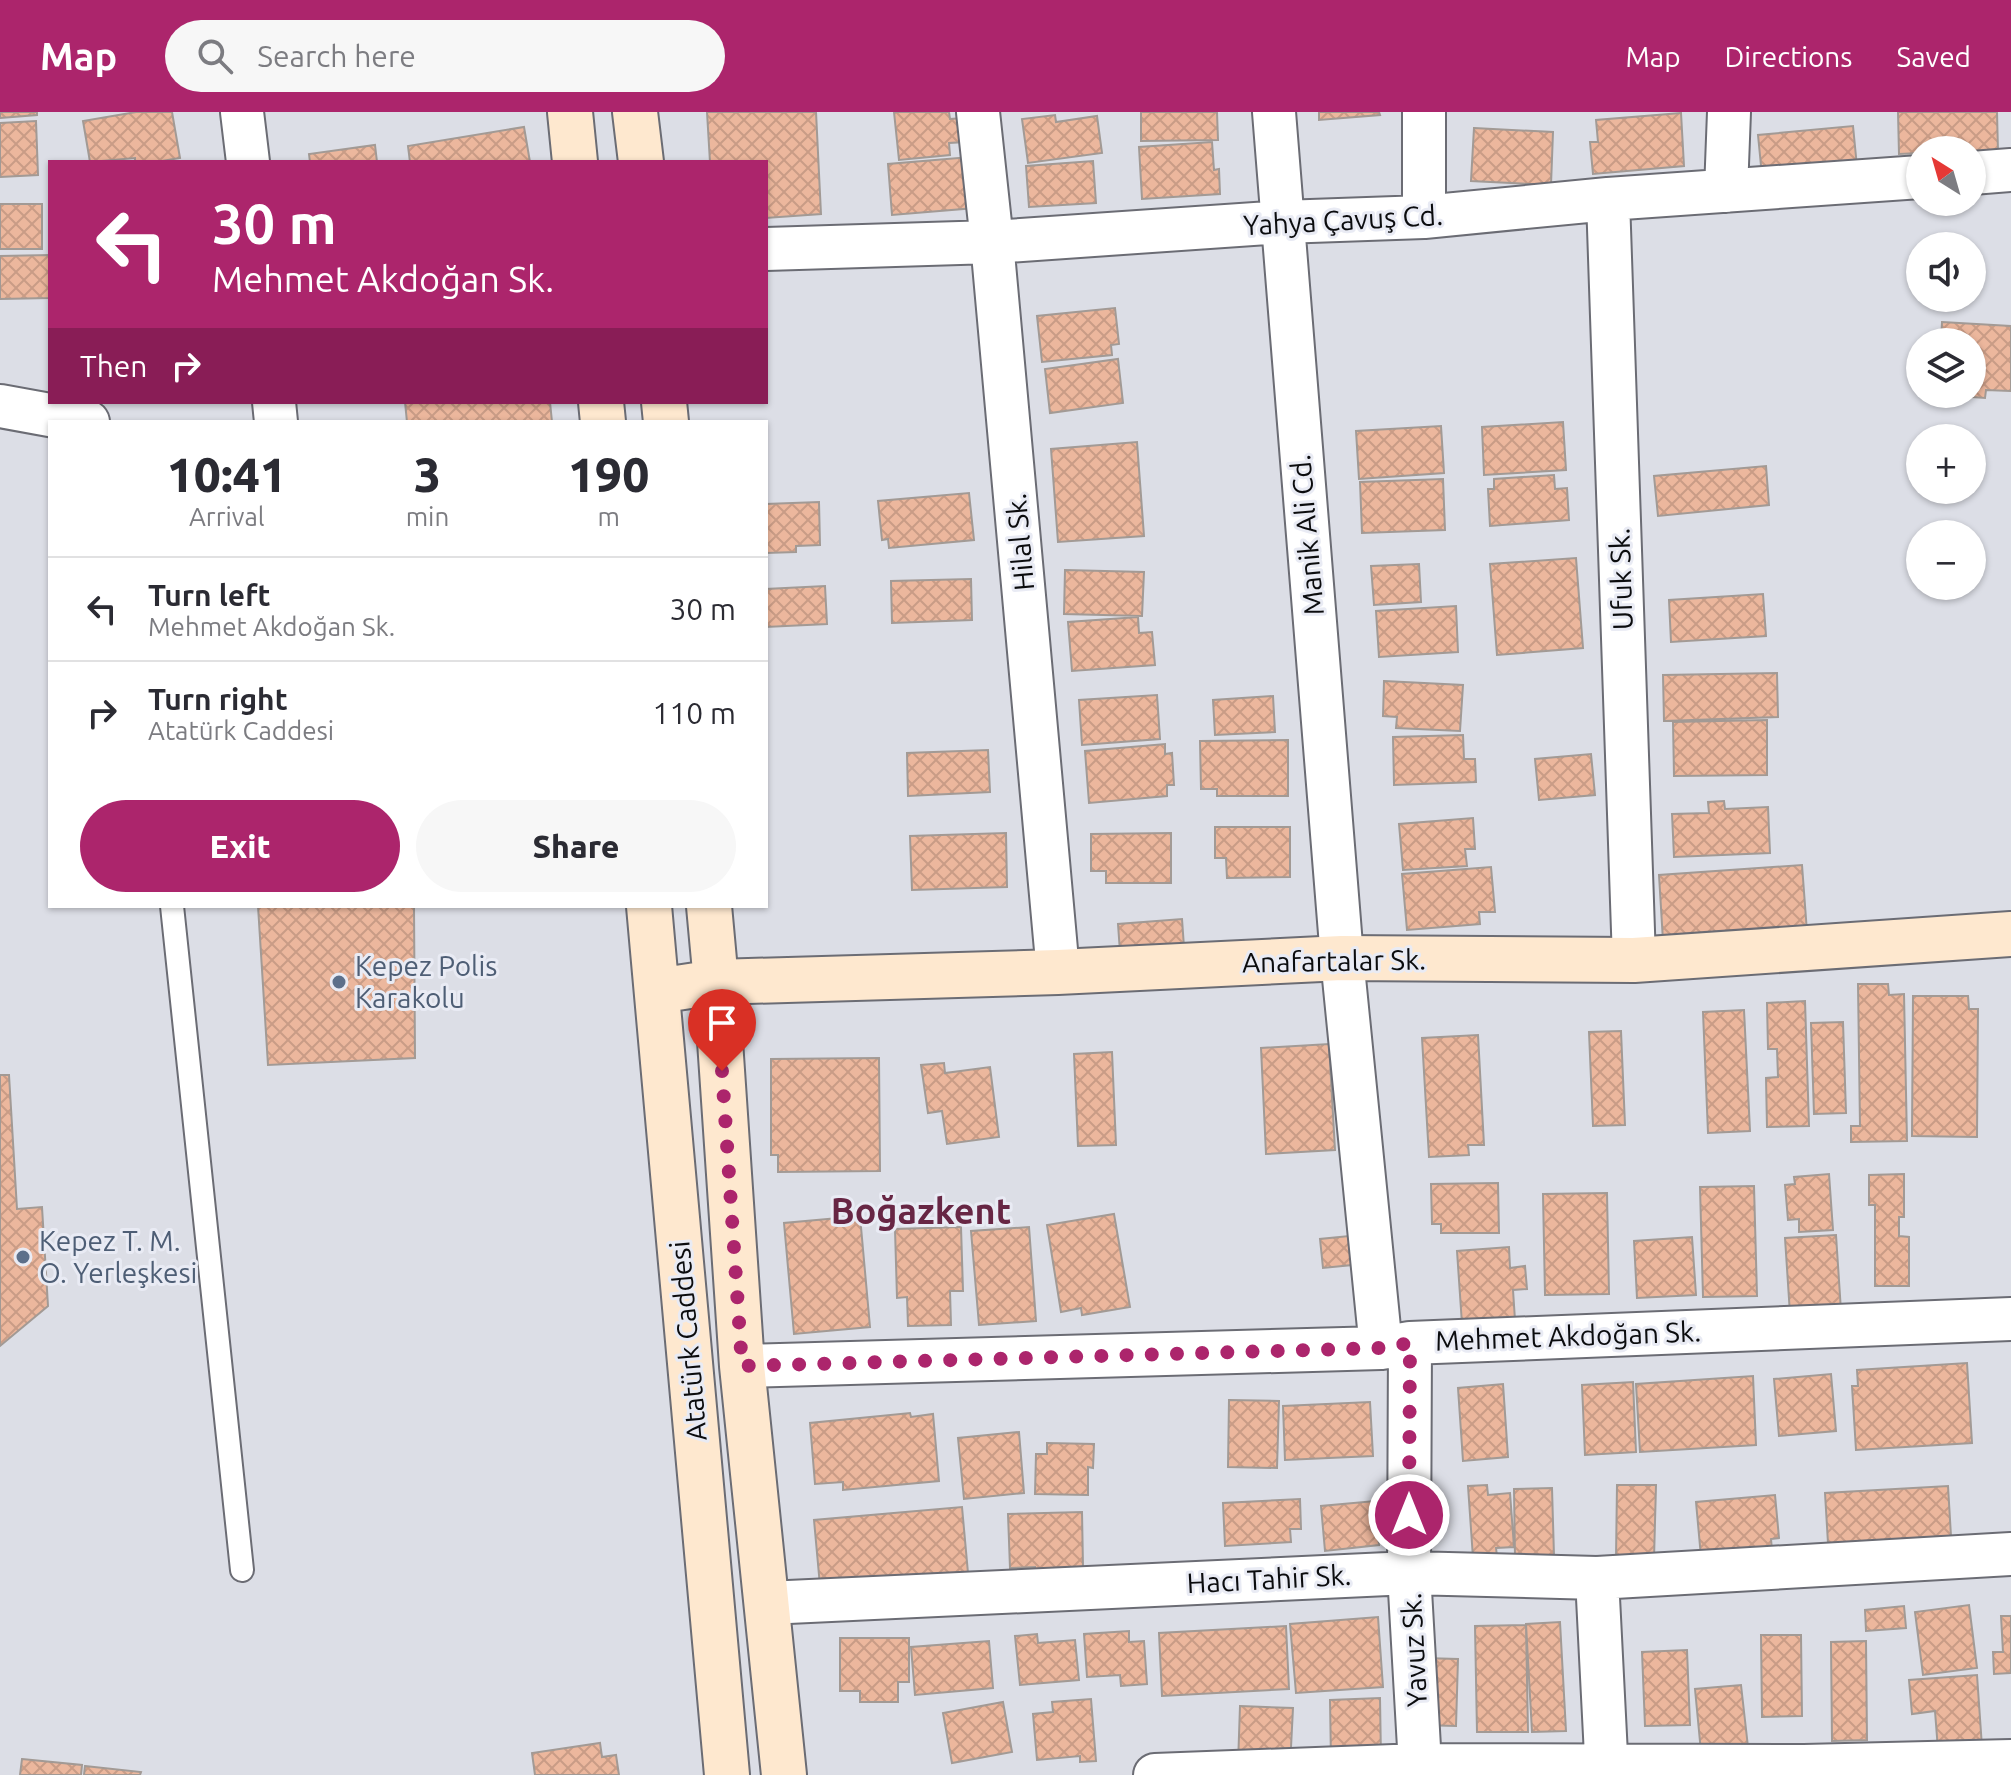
<!DOCTYPE html>
<html lang="en">
<head>
<meta charset="utf-8">
<style>
	:root { --surface:#fff; --page:#f7f7f7; --text:#2b2b33; --muted:#7c7c81; --line:#e1e1e2; --accent:#ac256c }
	body { margin:0; font-family:Ubuntu,sans-serif; background:var(--page); color:var(--text); height:100vh; display:flex; flex-direction:column; font-size:30px; white-space:nowrap }
	* { box-sizing:border-box; margin:0 }
	p { font-size:26px; color:var(--muted) }
	.icon { flex:none; width:44px; height:44px; fill:none; stroke:currentColor; stroke-width:2; stroke-linecap:round; stroke-linejoin:round }
	.map { position:relative; flex:1; overflow:hidden }
	.sheet { position:absolute; left:48px; top:308px; width:720px; height:488px; display:flex; flex-direction:column; background:var(--surface); border-radius:0px; box-shadow:0 2px 6px #0004 }
	.sheet>* { flex:none }
	.guide { position:absolute; left:48px; top:48px; width:720px; height:244px; border-radius:0px; box-shadow:0 2px 6px #0004; background:#ac256c; color:#fff; overflow:hidden }
	.needle { width:52px; rotate:323deg }
	.controls { position:absolute; left:1906px; top:24px; display:grid; gap:16px }
	.controls a { display:grid; place-items:center; width:80px; height:80px; border-radius:50%; background:var(--surface); box-shadow:0 2px 6px #0004; font-size:40px }
	.pin { position:absolute; display:grid; place-items:center; width:68px; height:68px; color:#fff; margin:-82px -34px; border-radius:50% 50% 50% 0; rotate:-45deg; box-shadow:0 0 8px #0007 }
	.pin .icon { rotate:45deg }
	.me { position:absolute; width:88px; margin:-44px; rotate:0deg; stroke-linejoin:round; filter:drop-shadow(0 0 6px #0008) }
	.turn { display:flex; align-items:center; gap:28px; height:168px; padding:0 32px; font-size:36px }
	.turn .icon { width:104px; height:104px; stroke-width:2.5 }
	.turn b { display:block; font-size:56px; line-height:68px }
	.then { display:flex; align-items:center; height:76px; padding:0 32px; background:#0003; gap:16px; font-size:30px }
	.eta { display:flex; justify-content:space-evenly; align-items:center; height:136px; text-align:center }
	.eta b { font-size:48px; font-weight:800; line-height:56px }
	.button { display:flex; gap:16px; margin-top:auto; padding:16px 32px }
	.button a { flex:1; height:92px; border-radius:48px; background:var(--accent); color:#fff; font-size:32px; font-weight:800; line-height:92px; text-align:center }
	.button a+a { background:var(--page); color:var(--text) }
	ul { padding:0; list-style:none }
	li { display:flex; align-items:center; gap:24px; height:104px; padding:0 32px; border-top:2px solid var(--line) }
	li div { flex:1 }
	li b { display:block; font-size:30px }
	li em { font-style:normal }
	header { display:flex; align-items:center; gap:48px; box-sizing:border-box; height:112px; padding:0 40px; background:var(--accent); color:#fff }
	header strong { font-size:38px }
	nav { display:flex; gap:44px; margin-inline-start:auto; font-size:28px }
	.search { width:560px; height:72px; background:var(--page); display:flex; align-items:center; gap:20px; box-sizing:border-box; padding:0 28px; border-radius:44px; color:var(--muted); font-size:30px }
	.map>svg:first-child { display:block }
	.building { fill:url(#building-cross-hatch); stroke:#a29a95; stroke-width:2 }
	.lines { fill:none; stroke-linecap:round; stroke-linejoin:round }
	.service-casing { stroke:#6b6c74; stroke-width:26 }
	.minor-casing { stroke:#6b6c74; stroke-width:46 }
	.secondary-casing { stroke:#6b6c74; stroke-width:48 }
	.service { stroke:#fff; stroke-width:22 }
	.minor { stroke:#fff; stroke-width:42 }
	.secondary { stroke:#fee8cf; stroke-width:44 }
	.route { stroke:#ac256c; stroke-width:14; stroke-dasharray:0 25.2 }
	.service-dot { fill:#5c6f8a; stroke:#e9ebf4; stroke-width:3 }
	.labels { text-anchor:middle; stroke-width:6; stroke-linejoin:round; paint-order:stroke }
	.street-label { font-size:28px; fill:#0b0c0e; stroke:#e9ebf4 }
	.service-label { font-size:28px; fill:#4e5e75; stroke:#e9ebf4; text-anchor:start }
	.district-label { font-size:36px; font-weight:bold; fill:#672644; stroke:#e9ebf4 }
</style>
</head>
<body>
<header>
<strong>Map</strong>
<div class="search"><svg class="icon" aria-label="search" viewBox="0 0 24 24"><circle cx="10" cy="10" r="6"/><path d="M15 15l6 6"/></svg>Search here</div>
<nav><a>Map</a><a>Directions</a><a>Saved</a></nav>
</header>
<div class="map">
<svg width="2011" height="1663" viewBox="0 0 2011 1663">
	<defs>
		<pattern id="building-cross-hatch" width="8" height="8" patternUnits="userSpaceOnUse" patternTransform="scale(2)"><rect width="8" height="8" fill="#ecb79d"/><path d="M0 0l8 8M0 8l8-8" fill="none" stroke="#c99c86"/></pattern>
	</defs>
	<rect width="100%" height="100%" fill="#dcdee6"/>
	<!-- building -->
	<path class="building" d="M0,0H37V3L0,6Z
		M136,0H172L180,46L156,50H135V46L90,50L83,9Z
		M707,0H816L821,102L766,106V50H710Z
		M894,0H949L950,7L962,6L965,30L949,31L950,43L899,48Z
		M1141,0H1217L1218,28L1141,29Z
		M1319,0H1379L1380,3L1319,8Z
		M1898,0H1997L1998,40L1920,38V41L1899,42Z
		M1681,1L1684,54L1593,62L1590,30H1598L1596,8Z
		M1055,3L1056,10L1097,4L1102,41L1028,51L1022,7Z
		M36,9L38,63L0,65V11Z
		M1853,14L1858,65L1763,74L1758,23Z
		M524,15L530,50H410L408,34Z
		M1474,16L1553,20L1551,73L1471,69Z
		M1212,30L1214,58L1219,57L1220,82L1142,87L1139,35Z
		M375,33L377,50H310L309,42Z
		M970,45L975,96L892,103L888,52Z
		M1093,49L1096,91L1029,95L1026,54Z
		M0,92H42V137H0Z
		M50,143V186L0,187V144Z
		M1115,196L1119,232L1111,233L1112,243L1042,250L1037,204Z
		M1942,210L2011,214V279L1986,278L1985,286L1944,283L1972,282V230H1941Z
		M1118,247L1123,291L1050,301L1045,257Z
		M405,290H550L552,310H407Z
		M1563,310L1566,358L1484,363L1482,315Z
		M1441,314L1444,361L1359,367L1356,319Z
		M1137,330L1144,424L1058,430L1051,337Z
		M1766,354L1769,393L1658,404L1654,364Z
		M1554,363L1555,377L1567,376L1569,408L1490,414L1488,377H1494V367Z
		M1443,367L1445,418L1362,421L1360,370Z
		M969,381L974,428L889,436L888,427L882,428L878,389Z
		M819,390L820,433L796,434V440L766,441V392Z
		M1576,446L1583,536L1497,543L1490,452Z
		M1419,452L1421,490L1374,493L1371,454Z
		M1065,458L1144,460L1142,504L1064,502Z
		M971,467L972,508L892,511L891,469Z
		M825,474L827,512L766,515V477Z
		M1763,482L1766,524L1671,530L1669,488Z
		M1456,494L1458,540L1379,545L1376,499Z
		M1138,505L1139,521L1152,520L1155,553L1072,559L1068,510Z
		M1777,561L1778,605L1664,609L1663,563Z
		M1384,569L1463,573L1460,619L1396,616L1397,605L1383,604Z
		M1157,583L1160,627L1082,633L1079,588Z
		M1273,584L1275,620L1215,623L1213,588Z
		M1767,608V663L1674,664L1673,610Z
		M1463,623L1464,647H1475L1476,670L1394,673L1393,625Z
		M1288,628V684H1217V677H1201L1200,629Z
		M1165,632V642L1172,641L1174,673H1167V684L1089,691L1085,639Z
		M988,638L990,680L908,684L907,641Z
		M1591,642L1595,683L1539,688L1535,647Z
		M1724,689L1725,697L1768,695L1770,741L1674,745L1672,702L1709,701L1708,690Z
		M1473,706L1475,737H1465L1467,754L1403,758L1399,712Z
		M1215,715H1290V765L1227,766L1226,746H1215Z
		M1006,721L1007,775L912,778L910,724Z
		M1171,721V771H1106V759H1091V722Z
		M1802,753L1807,820L1663,829L1659,763Z
		M1491,755L1495,800H1479L1480,812L1407,818L1402,762Z
		M258,794H414L415,946L268,953Z
		M1182,807L1185,849L1121,854L1118,812Z
		M1858,872H1888L1889,883L1904,882L1907,1029L1851,1030V1014H1860Z
		M1913,884H1968L1969,897H1978L1977,1025L1912,1024Z
		M1805,889L1809,1014L1767,1015L1766,966L1778,965L1777,937H1768L1767,891Z
		M1744,898L1750,1019L1708,1021L1703,900Z
		M1843,910L1846,1001L1814,1002L1811,911Z
		M1621,919L1625,1013L1593,1014L1589,920Z
		M1478,923L1484,1033H1468L1469,1043L1429,1045L1422,926Z
		M1329,932L1335,1038L1266,1042L1261,936Z
		M1112,940L1116,1033L1078,1034L1074,942Z
		M879,946L880,1059L778,1060V1043H771V947Z
		M944,951L945,961L990,955L999,1025L947,1032L942,999L928,1001L921,953Z
		M0,963H9L17,1097L42,1095L48,1194L0,1234Z
		M1829,1062L1833,1118L1799,1120V1107L1788,1108L1785,1073L1795,1072L1794,1065Z
		M1904,1062V1105H1899V1124L1909,1125V1174H1875V1093H1869V1063Z
		M1498,1071L1499,1121H1441V1112H1432L1431,1072Z
		M1754,1074L1757,1184L1703,1185L1700,1075Z
		M1607,1081L1609,1182L1545,1183L1543,1082Z
		M1114,1102L1130,1195L1082,1203L1081,1196L1061,1200L1047,1113Z
		M860,1104L870,1215L794,1222L784,1111Z
		M961,1115L963,1179H950L951,1213L908,1214L907,1185L897,1186L895,1117Z
		M1029,1115L1036,1209L979,1213L971,1119Z
		M1836,1123L1841,1199L1790,1202L1785,1126Z
		M1349,1124L1352,1153L1323,1156L1320,1127Z
		M1692,1125L1696,1183L1637,1186L1634,1129Z
		M1509,1135L1510,1156L1525,1154L1527,1177L1513,1178L1515,1208L1462,1212L1457,1139Z
		M1967,1251L1972,1331L1856,1338L1852,1274H1858L1857,1258Z
		M1831,1262L1836,1319L1779,1324L1774,1267Z
		M1753,1264L1756,1333L1640,1340L1636,1272Z
		M1633,1270L1636,1340L1585,1343L1582,1273Z
		M1503,1272L1508,1345L1463,1349L1458,1276Z
		M1229,1288L1279,1289L1277,1356L1228,1355Z
		M1370,1290L1373,1344L1285,1348L1283,1294Z
		M910,1301L911,1305L933,1302L939,1369L843,1378V1370L815,1372L810,1311Z
		M1019,1320L1024,1381L964,1387L958,1326Z
		M1047,1331L1094,1332L1093,1356L1088,1355V1383L1035,1382L1036,1342H1047Z
		M1487,1373L1488,1383L1510,1381L1514,1435L1496,1436L1497,1444L1473,1446L1468,1374Z
		M1617,1373H1656L1654,1447L1616,1446Z
		M1948,1374L1952,1441L1829,1448L1825,1381Z
		M1552,1376L1554,1444L1515,1446L1514,1377Z
		M1775,1383L1779,1426L1771,1427L1772,1438L1701,1445L1696,1390Z
		M1300,1387L1301,1417H1290L1291,1430L1225,1434L1223,1391Z
		M1375,1389L1379,1433L1325,1439L1321,1394Z
		M962,1395L968,1461L820,1474L814,1408Z
		M1082,1400L1083,1455L1053,1456V1464L1035,1465V1455L1010,1456L1008,1402Z
		M1969,1493L1977,1556L1923,1563L1915,1500Z
		M1904,1494L1906,1516L1866,1519L1865,1498Z
		M2001,1504H2011V1561L1994,1562L1993,1540H2003Z
		M1378,1505L1383,1575L1296,1581L1290,1512Z
		M1560,1510L1566,1619L1532,1620L1526,1512Z
		M1526,1513L1528,1620H1477L1475,1514Z
		M1286,1514L1289,1577L1162,1584L1159,1521Z
		M1129,1519V1530L1144,1529L1147,1572L1121,1574L1120,1563L1087,1565L1084,1522Z
		M1037,1522L1038,1531L1075,1528L1079,1568L1020,1573L1015,1524Z
		M1761,1523H1801L1802,1604L1762,1605Z
		M840,1526H909V1570H898V1590H860V1579H840Z
		M989,1529L993,1576L915,1583L911,1535Z
		M1866,1529L1867,1628L1832,1629L1831,1530Z
		M1687,1538L1690,1613L1645,1614L1642,1540Z
		M1423,1546L1458,1547L1456,1614L1421,1613Z
		M1977,1563L1982,1635L1938,1638L1935,1599L1912,1602L1909,1568Z
		M1741,1573L1748,1635L1701,1640L1695,1577Z
		M1380,1586L1381,1647L1331,1648L1330,1588Z
		M1091,1587L1096,1649L1080,1650V1644L1037,1648L1033,1602L1053,1600L1052,1590Z
		M1003,1590L1012,1640L952,1651L943,1601Z
		M1240,1594L1293,1596L1290,1655L1238,1653Z
		M600,1631L602,1645L616,1643L619,1663H535L532,1641Z
		M22,1647L82,1653L81,1663H20Z
		M85,1654L141,1660L140,1663H84Z"/>
	<g class="lines">
		<!-- service casing -->
		<g class="service-casing">
			<path id="service" d="M172,794L242,1458"/>
		</g>
		<!-- minor casing -->
		<g class="minor-casing">
			<path id="minor" d="M242,0L248,50
				M978,0L992,130L1058,860
				M1274,0L1342,846L1381,1236
				M1424,0V105
				M1972,61L2011,58
				M1726,79L1729,0
				M1608,87L1634,848
				M766,137L992,130L1282,110L1424,105L1608,87L1920,65
				M274,290L276,310
				M0,294L88,310
				M1410,1231L1409,1461L1420,1653
				M742,1254L1381,1236L1410,1231L2011,1207
				M1597,1466L1607,1663
				M767,1491L1409,1461L1597,1466L2011,1442
				M1155,1663L1420,1653L1804,1654L2011,1649"/>
		</g>
		<!-- secondary casing -->
		<g class="secondary-casing">
			<path id="secondary" d="M570,0L575,50
				M635,0L641,50
				M601,290L603,310
				M664,290L666,310
				M649,794L727,1663
				M709,794L716,870L742,1254L784,1663
				M657,879L716,870L1058,860L1342,846L1634,848L2011,822"/>
		</g>
		<!-- service -->
		<use href="#service" class="service"/>
		<!-- minor -->
		<use href="#minor" class="minor"/>
		<!-- secondary -->
		<use href="#secondary" class="secondary"/>
	</g>
	<g class="lines">
		<!-- route -->
		<path class="route" d="M722,959L742,1254L1381,1236L1410,1231L1409,1403"/>
	</g>
	<!-- markers -->
	<g class="service-dot">
		<circle cx="339" cy="870" r="8"/>
		<circle cx="23" cy="1145" r="8"/>
	</g>
	<g class="labels">
		<!-- street labels -->
		<g class="street-label">
			<text transform="translate(1343 108) rotate(-3)" y="10">Yahya Çavuş Cd.</text>
			<text transform="translate(1307 423) rotate(-95)" y="10">Manik Ali Cd.</text>
			<text transform="translate(1020 430) rotate(-95)" y="10">Hilal Sk.</text>
			<text transform="translate(1621 467) rotate(-92)" y="10">Ufuk Sk.</text>
			<text transform="translate(1334 849) rotate(-1)" y="10">Anafartalar Sk.</text>
			<text transform="translate(1568 1224) rotate(-2)" y="10">Mehmet Akdoğan Sk.</text>
			<text transform="translate(688 1229) rotate(-95)" y="10">Atatürk Caddesi</text>
			<text transform="translate(1269 1467) rotate(-3)" y="10">Hacı Tahir Sk.</text>
			<text transform="translate(1414 1538) rotate(-93)" y="10">Yavuz Sk.</text>
		</g>
		<!-- service labels -->
		<g class="service-label">
			<text x="355" y="864">Kepez Polis<tspan x="355" dy="32">Karakolu</tspan></text>
			<text x="39" y="1139">Kepez T. M.<tspan x="39" dy="32">O. Yerleşkesi</tspan></text>
		</g>
		<!-- district labels -->
		<g class="district-label">
			<text x="921" y="1112">Boğazkent</text>
		</g>
	</g>
</svg>
<div class="controls">
<a><svg class="needle" viewBox="-14 -14 28 28"><path d="M0-13l5 13h-10z" fill="#e53935"/><path d="M0 13l5-13h-10z" fill="#7c7c81"/></svg></a>
<a><svg class="icon" aria-label="sound" viewBox="0 0 24 24"><path d="M4 9h4l5-4v14l-5-4H4zM17 9q2 3 0 6"/></svg></a>
<a><svg class="icon" aria-label="layers" viewBox="0 0 24 24"><path d="M12 4l9 5-9 5-9-5zM3 14l9 5 9-5"/></svg></a>
<a>+</a>
<a>−</a>
</div>
<div class="pin" style="left:722px;top:959px;background:#d93025"><svg class="icon" aria-label="arrive" viewBox="0 0 24 24"><path d="M6 21V4h12l-3 4 3 4H6"/></svg></div>
<svg class="me" style="left:1409px;top:1403px" viewBox="-20 -20 40 40"><circle r="17" fill="#ac256c" stroke="#fff" stroke-width="3"/><path d="M0-11L8 9 0 5-8 9z" fill="#fff"/></svg>
<div class="guide">
<div class="turn"><svg class="icon" aria-label="left" viewBox="0 0 24 24"><path d="M17 20v-9H6M10 6l-5 5 5 5"/></svg><div><b>30 m</b>Mehmet Akdoğan Sk.</div></div>
<div class="then">Then<svg class="icon" aria-label="right" viewBox="0 0 24 24"><path d="M7 20v-9h11M14 6l5 5-5 5"/></svg></div>
</div>
<section class="sheet">
<div class="eta">
<div><b>10:41</b><p>Arrival</p></div>
<div><b>3</b><p>min</p></div>
<div><b>190</b><p>m</p></div>
</div>
<ul>
<li><svg class="icon" aria-label="left" viewBox="0 0 24 24"><path d="M17 20v-9H6M10 6l-5 5 5 5"/></svg><div><b>Turn left</b><p>Mehmet Akdoğan Sk.</p></div><em>30 m</em></li>
<li><svg class="icon" aria-label="right" viewBox="0 0 24 24"><path d="M7 20v-9h11M14 6l5 5-5 5"/></svg><div><b>Turn right</b><p>Atatürk Caddesi</p></div><em>110 m</em></li>
</ul>
<div class="button"><a>Exit</a><a>Share</a></div>
</section>
</div>
</body>
</html>
